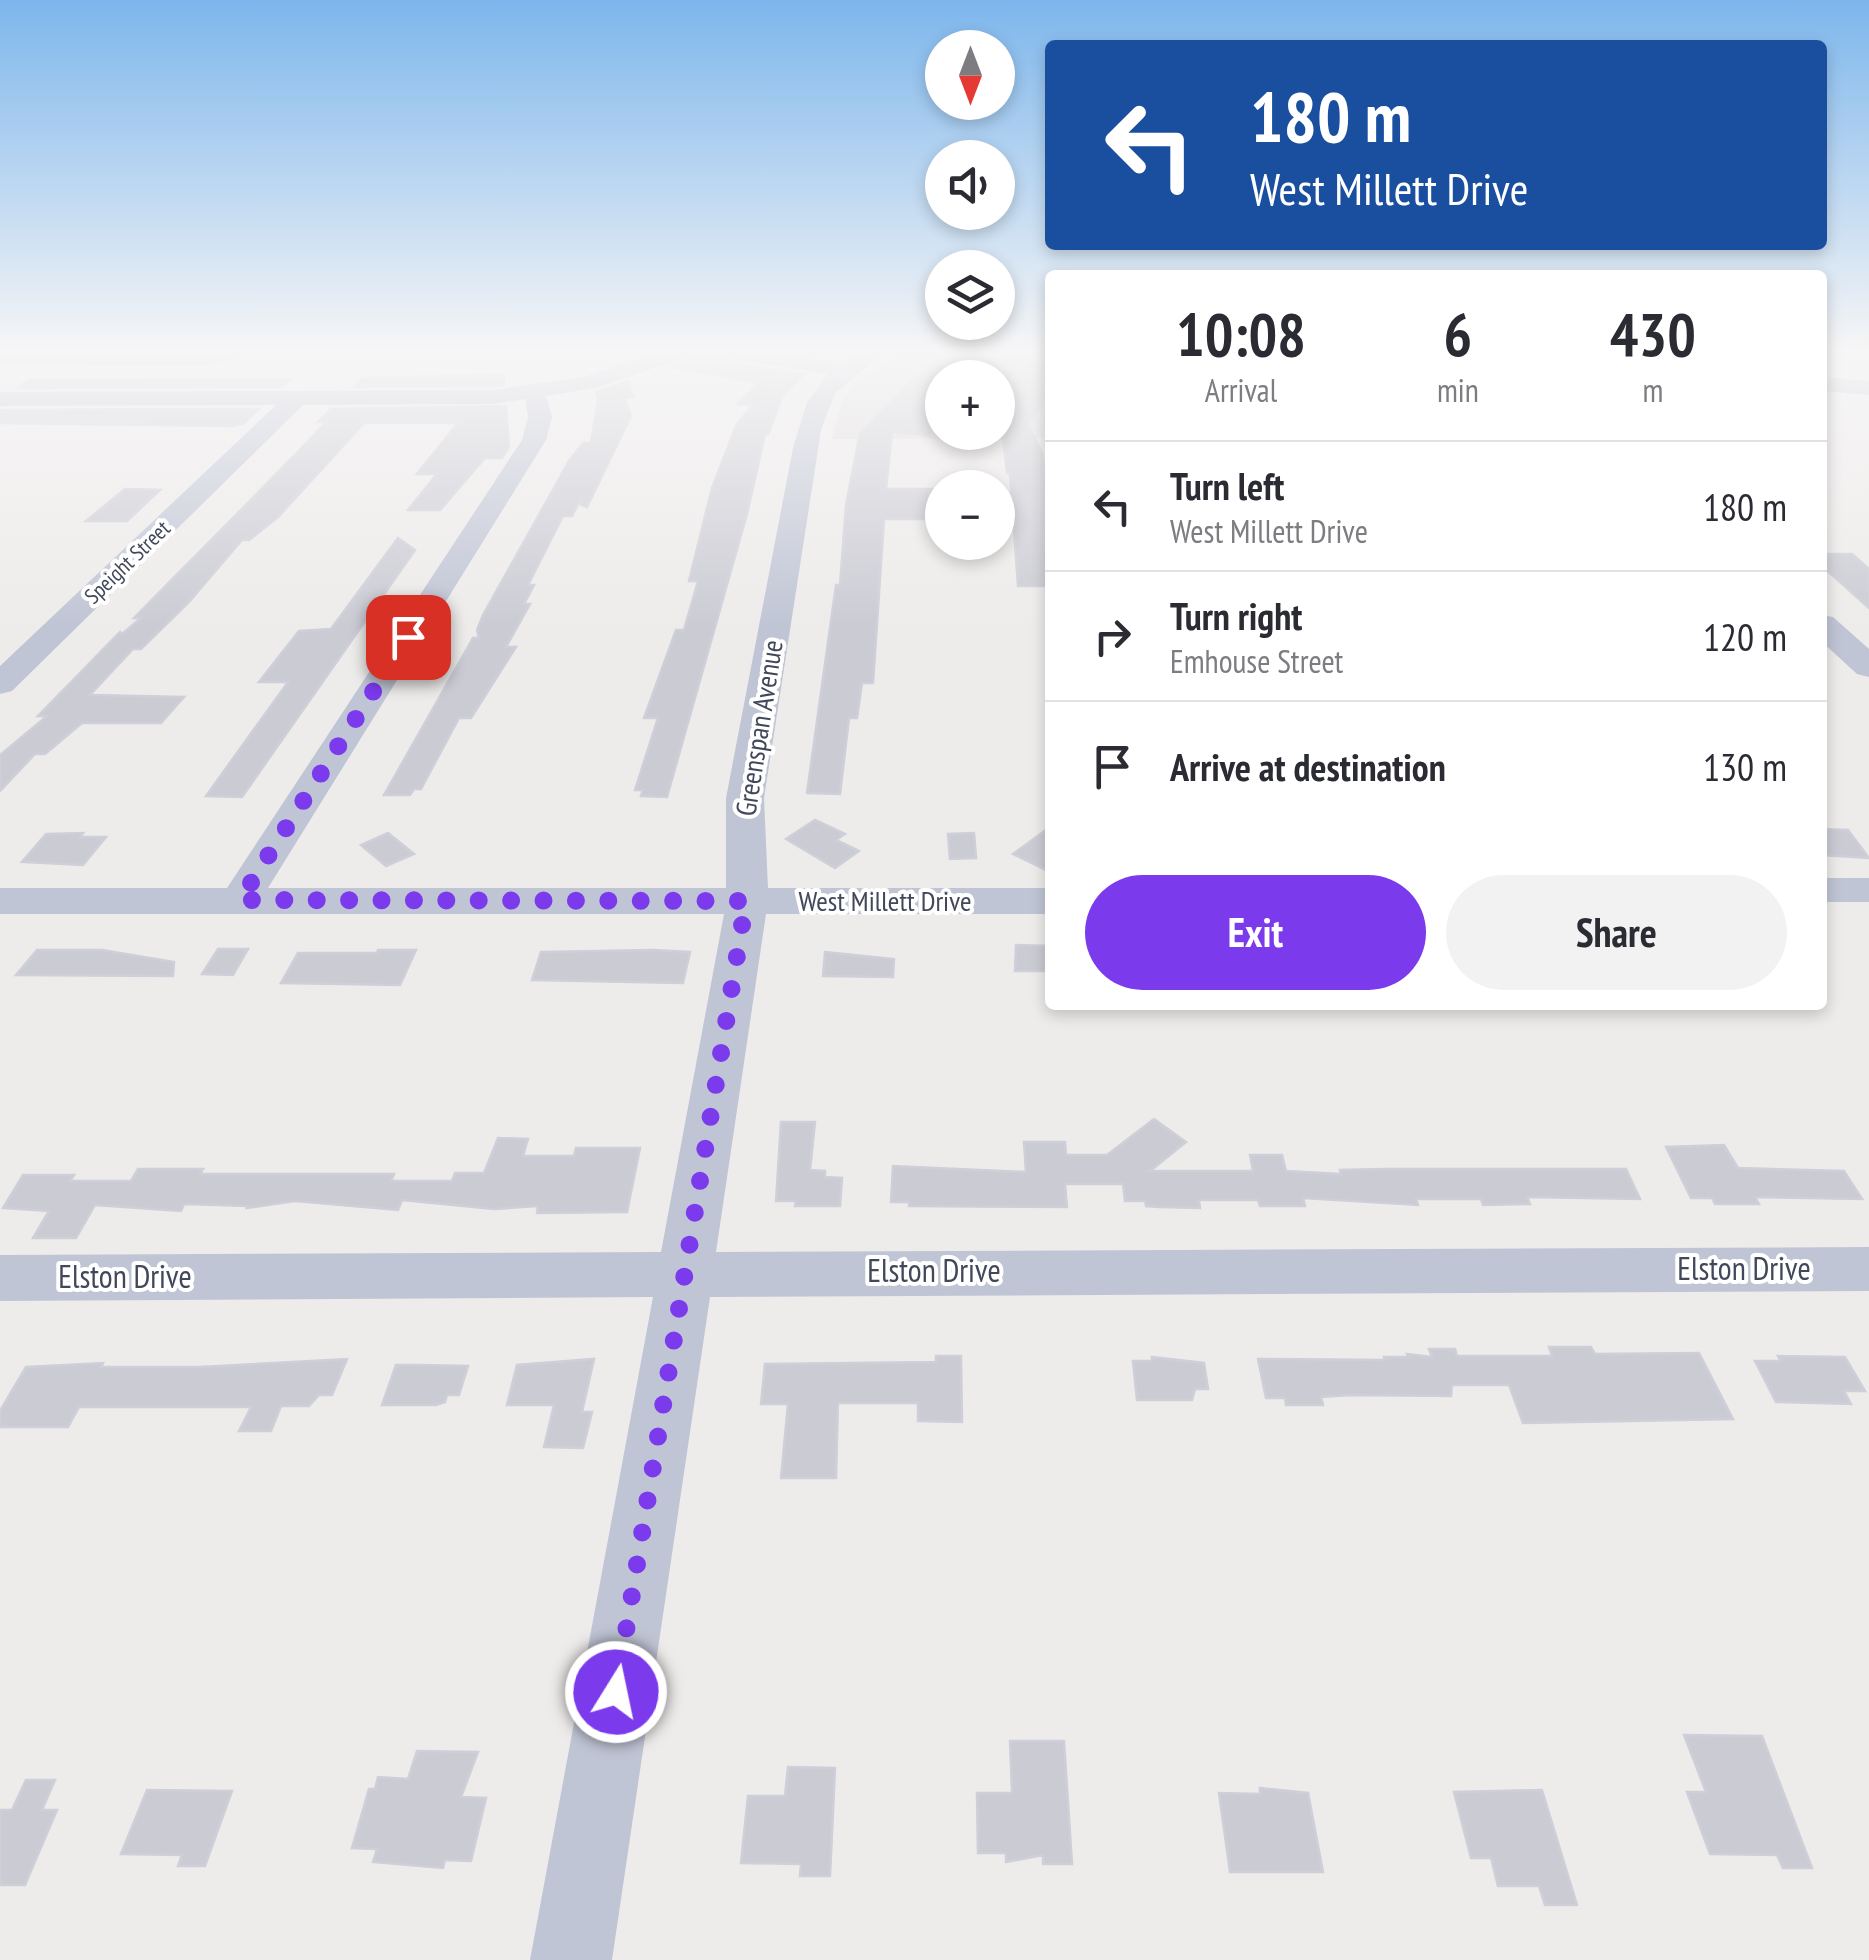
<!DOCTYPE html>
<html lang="en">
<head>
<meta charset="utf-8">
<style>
	:root { --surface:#fff; --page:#f2f2f3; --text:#2b2b33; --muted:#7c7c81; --line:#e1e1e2; --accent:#7c3aed }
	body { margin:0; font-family:"PT Sans Narrow",sans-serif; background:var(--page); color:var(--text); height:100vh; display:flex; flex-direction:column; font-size:38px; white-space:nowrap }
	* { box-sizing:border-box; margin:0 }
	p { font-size:32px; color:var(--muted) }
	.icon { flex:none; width:55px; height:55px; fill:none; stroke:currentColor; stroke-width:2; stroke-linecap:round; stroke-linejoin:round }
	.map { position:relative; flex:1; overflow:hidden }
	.side { position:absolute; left:1045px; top:270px; width:782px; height:740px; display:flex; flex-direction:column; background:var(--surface); border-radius:10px; box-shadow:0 5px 15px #0003 }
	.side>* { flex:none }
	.guide { position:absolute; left:1045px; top:40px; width:782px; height:210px; border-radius:10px; box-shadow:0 5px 15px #0003; background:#1a4fa0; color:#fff; overflow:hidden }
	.needle { width:65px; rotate:180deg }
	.controls { position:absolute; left:925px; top:30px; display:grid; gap:20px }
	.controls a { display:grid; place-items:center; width:90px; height:90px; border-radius:50%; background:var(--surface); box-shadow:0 5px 15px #0003; font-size:50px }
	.pin { position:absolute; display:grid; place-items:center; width:85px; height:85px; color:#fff; margin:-42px; border-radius:20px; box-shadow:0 5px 15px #0006 }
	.me { position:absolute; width:110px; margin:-55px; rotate:10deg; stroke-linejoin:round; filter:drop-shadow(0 0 8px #0008) }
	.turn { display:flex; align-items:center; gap:35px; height:210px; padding:0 40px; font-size:45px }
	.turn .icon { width:130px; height:130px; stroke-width:2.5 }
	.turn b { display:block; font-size:70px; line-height:85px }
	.eta { display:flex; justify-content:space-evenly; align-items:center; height:170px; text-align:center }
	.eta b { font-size:60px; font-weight:600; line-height:70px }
	.button { display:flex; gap:20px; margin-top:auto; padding:20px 40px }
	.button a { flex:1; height:115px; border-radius:60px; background:var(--accent); color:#fff; font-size:40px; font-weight:600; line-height:115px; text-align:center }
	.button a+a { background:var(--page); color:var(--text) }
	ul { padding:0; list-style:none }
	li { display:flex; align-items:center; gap:30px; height:130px; padding:0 40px; border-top:2px solid var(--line) }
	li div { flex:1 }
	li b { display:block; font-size:38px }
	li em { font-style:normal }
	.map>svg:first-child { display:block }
	.education { fill:#e0dddd; fill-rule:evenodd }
	.building { fill:#cbcbd4; stroke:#cecfd8; stroke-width:2.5 }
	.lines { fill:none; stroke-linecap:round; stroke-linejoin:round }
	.minor { fill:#c0c5d5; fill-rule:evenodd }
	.route { stroke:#7c3aed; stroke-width:18; stroke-dasharray:0 32.4 }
	.labels { text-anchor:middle; stroke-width:8; stroke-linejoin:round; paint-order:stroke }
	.far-street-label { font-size:22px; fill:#42485a; stroke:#fff }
	.street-label { font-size:28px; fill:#42485a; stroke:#fff }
	.near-street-label { font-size:32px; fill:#42485a; stroke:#fff }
</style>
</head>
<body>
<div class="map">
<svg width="1869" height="1960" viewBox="0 0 1869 1960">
	<rect width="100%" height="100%" fill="#eeeceb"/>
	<!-- education -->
	<path class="education" d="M900,353H1050V438L832,439L842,401L854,384ZM942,378H998V432H942Z"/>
	<!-- building -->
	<path class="building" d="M692,353H718L731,363L804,374L782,397L768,434H765L747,514L667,797L641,796L643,790H635L658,718H644L676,630H684L698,581H689L712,488L737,424L753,405L737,404L758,383L671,367L686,362Z
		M940,353H1020L1050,367V394L1028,424L1042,453L1050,501V586H1018L1010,473H1007L1003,437H998V378H942V417L928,435L892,432L886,489H942V519H884L873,683H862L857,718H849L840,794L807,793L836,585H840L846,505L860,433Z
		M504,375V385L493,386L354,387L363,378Z
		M291,379L283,387L18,388L28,380Z
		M628,381L634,397L624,398L631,416L587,507L581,505L582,497L572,516H563L528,585H534L524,604H530L506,647H516L471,718H459L421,789H414L410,795H384L473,638H479L477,630L483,615L569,461L583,443H591L598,399L596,392Z
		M506,406L509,447L502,458H485L440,510H408L437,474H417L458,423H364L278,517L249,540H242L189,602L141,649H133L90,695L184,697L161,723H82L45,754H35L0,791V755L47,716H38L120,632L122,634L141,618H134L294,456L326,422H318L331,409Z
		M259,409L244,423L232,426L0,423V410Z
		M125,489L160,490L127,521H86Z
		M398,538L415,550L242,797L206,796L288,682H259L299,631L331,629Z
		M1822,554H1852L1869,569V608L1822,566Z
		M815,820L845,834L836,840L859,851L835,868L786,839Z
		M1050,827V872L1013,854Z
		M1822,829L1848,830L1869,858L1822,855Z
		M83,833L80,837H106L83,865L22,862L46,834Z
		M388,833L414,854L386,866L361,845Z
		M974,833L976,858L950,859L948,834Z
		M1016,945L1050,946V971H1015Z
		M218,949H248L233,975L202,974Z
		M37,950H102L174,962L173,976L16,975Z
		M378,950H416L400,985L281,983L298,953H377Z
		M653,950L690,952L683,983L532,980L541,952Z
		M825,952L894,959L893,977L823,976Z
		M1154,1119L1186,1142L1150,1171H1253L1250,1155H1282L1286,1171L1341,1174L1340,1170L1385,1169H1626L1640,1199L1527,1197L1530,1204L1483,1205L1481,1199H1416L1418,1205L1303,1198L1305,1206H1260L1258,1200H1199L1200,1208L1159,1207L1146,1206L1145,1201H1125L1123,1184H1065L1067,1207L909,1206V1202H891L893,1166L1026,1172L1024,1142H1065L1066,1155H1107Z
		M781,1122H815L810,1170L825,1171V1177L842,1178L840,1206H795L796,1201H776Z
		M498,1138L528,1139L523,1156H574L576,1148H640L627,1212L537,1213L538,1206L494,1209L402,1200L398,1210L295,1201L247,1208L248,1206L184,1204L181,1211L95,1205L76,1238H33L49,1211L3,1208L23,1175H74L70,1181H131L138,1169H203L200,1174H394L391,1181H452L455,1173H484Z
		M1724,1145L1738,1168L1844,1171L1862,1199L1755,1197L1759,1204H1715L1712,1198H1691L1666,1147Z
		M1549,1347H1591L1595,1354L1699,1353L1733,1419L1523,1423L1509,1385H1452L1451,1396L1350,1395L1321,1397L1323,1405H1286L1285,1398H1266L1258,1359L1385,1360L1384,1357H1408L1407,1354L1432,1357L1429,1349H1455L1457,1356H1552Z
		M936,1356H961L962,1422L918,1421V1403H838L836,1478H781L788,1404H761L765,1364L936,1362Z
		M1778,1356L1845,1357L1865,1391H1844L1851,1404L1776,1402L1755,1361H1781Z
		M1152,1357L1204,1363L1208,1389H1195L1192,1400H1137L1133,1361H1152Z
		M347,1359L332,1395H319L309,1406H281L271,1431H239L251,1407H79L68,1427H0V1411L26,1367L103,1363L101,1367H200Z
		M594,1359L582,1412H592L583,1448L544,1447L554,1405H507L517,1365Z
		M396,1365H419L468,1366L459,1395H447L445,1402L436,1405H382Z
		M1684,1735L1762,1736L1812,1868H1783L1777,1855L1710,1854L1687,1792H1706Z
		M1010,1741H1064L1072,1864H1043V1855L1006,1862V1853H978L977,1793H1012Z
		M417,1751L478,1752L461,1797L486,1798L471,1861L445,1860L443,1868L373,1862L377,1849L352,1848L369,1789H375L378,1777L408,1779Z
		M788,1767L835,1768L830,1876H800L801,1864L741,1863L748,1796H785Z
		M26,1780H55L42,1810H57L25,1885H0V1810H12Z
		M1260,1788L1308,1793L1323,1872H1230L1219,1793L1260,1794Z
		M147,1790L232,1791L205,1866H178L182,1855L121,1854Z
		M1542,1790L1577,1905H1545L1539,1886H1498L1491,1858H1471L1454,1792Z"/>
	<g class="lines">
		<!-- minor -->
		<path class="minor" d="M0,353H244L227,362L200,366L0,364Z
			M656,353H688L685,358L595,388L546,396L552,417L546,440L268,888H726V798L793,448L807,402L828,374L732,359L721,353H773L842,363L857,353H883L835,393L821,430L764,798L768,888H1050V914H766L716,1252L1869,1247V1291L710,1297L612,1960H530L653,1297L0,1301V1255L661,1252L724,914H0V888H227L522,440L528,417L525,399L493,404L303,405L12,691L0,694V666L276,405L0,406V392L493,390L583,377Z
			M1822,377L1869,381V395L1822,391Z
			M1822,615L1833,617L1869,649V677L1857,674L1822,642Z
			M1822,878H1869V902H1822Z"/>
	</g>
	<!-- sky -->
	<linearGradient id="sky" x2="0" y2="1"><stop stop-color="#7db6ec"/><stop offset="0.56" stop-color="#f7f6f6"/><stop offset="1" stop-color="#f7f6f6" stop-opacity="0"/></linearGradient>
	<rect width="1869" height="627" fill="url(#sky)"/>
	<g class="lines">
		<!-- route -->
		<path class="route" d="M408,637L240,900L746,901L616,1692"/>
	</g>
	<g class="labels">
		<!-- far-street labels -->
		<g class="far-street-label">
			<text transform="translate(127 562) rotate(-44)" y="8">Speight Street</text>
		</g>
		<!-- street labels -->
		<g class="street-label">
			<text transform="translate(759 728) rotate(-81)" y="10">Greenspan Avenue</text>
			<text x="885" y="911">West Millett Drive</text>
		</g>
		<!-- near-street labels -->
		<g class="near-street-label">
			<text x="1744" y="1280">Elston Drive</text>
			<text x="934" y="1282">Elston Drive</text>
			<text x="125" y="1288">Elston Drive</text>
		</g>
	</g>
</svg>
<div class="controls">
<a><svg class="needle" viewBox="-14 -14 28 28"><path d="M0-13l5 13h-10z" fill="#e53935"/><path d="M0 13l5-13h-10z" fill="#7c7c81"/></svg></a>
<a><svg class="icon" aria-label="sound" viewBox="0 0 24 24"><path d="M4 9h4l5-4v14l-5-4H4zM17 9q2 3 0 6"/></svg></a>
<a><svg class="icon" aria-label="layers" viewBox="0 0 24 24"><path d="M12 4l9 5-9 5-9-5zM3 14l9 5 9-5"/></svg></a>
<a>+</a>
<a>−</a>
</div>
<div class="pin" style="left:408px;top:637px;background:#d93025"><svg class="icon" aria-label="arrive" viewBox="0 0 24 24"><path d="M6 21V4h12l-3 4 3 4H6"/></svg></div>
<svg class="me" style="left:616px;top:1692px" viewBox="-20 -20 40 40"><circle r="17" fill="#7c3aed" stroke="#fff" stroke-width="3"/><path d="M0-11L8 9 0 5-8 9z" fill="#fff"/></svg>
<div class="guide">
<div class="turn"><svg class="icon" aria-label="left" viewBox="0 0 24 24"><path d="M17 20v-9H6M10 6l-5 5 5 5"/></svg><div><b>180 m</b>West Millett Drive</div></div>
</div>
<section class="side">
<div class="eta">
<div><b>10:08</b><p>Arrival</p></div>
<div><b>6</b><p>min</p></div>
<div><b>430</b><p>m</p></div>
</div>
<ul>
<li><svg class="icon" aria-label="left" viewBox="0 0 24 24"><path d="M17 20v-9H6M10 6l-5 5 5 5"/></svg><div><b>Turn left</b><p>West Millett Drive</p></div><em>180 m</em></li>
<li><svg class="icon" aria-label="right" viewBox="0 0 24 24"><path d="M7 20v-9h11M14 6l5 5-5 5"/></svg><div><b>Turn right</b><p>Emhouse Street</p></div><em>120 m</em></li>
<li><svg class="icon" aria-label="arrive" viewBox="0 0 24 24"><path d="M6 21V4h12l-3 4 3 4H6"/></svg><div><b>Arrive at destination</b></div><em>130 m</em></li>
</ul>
<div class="button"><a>Exit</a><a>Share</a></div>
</section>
</div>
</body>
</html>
